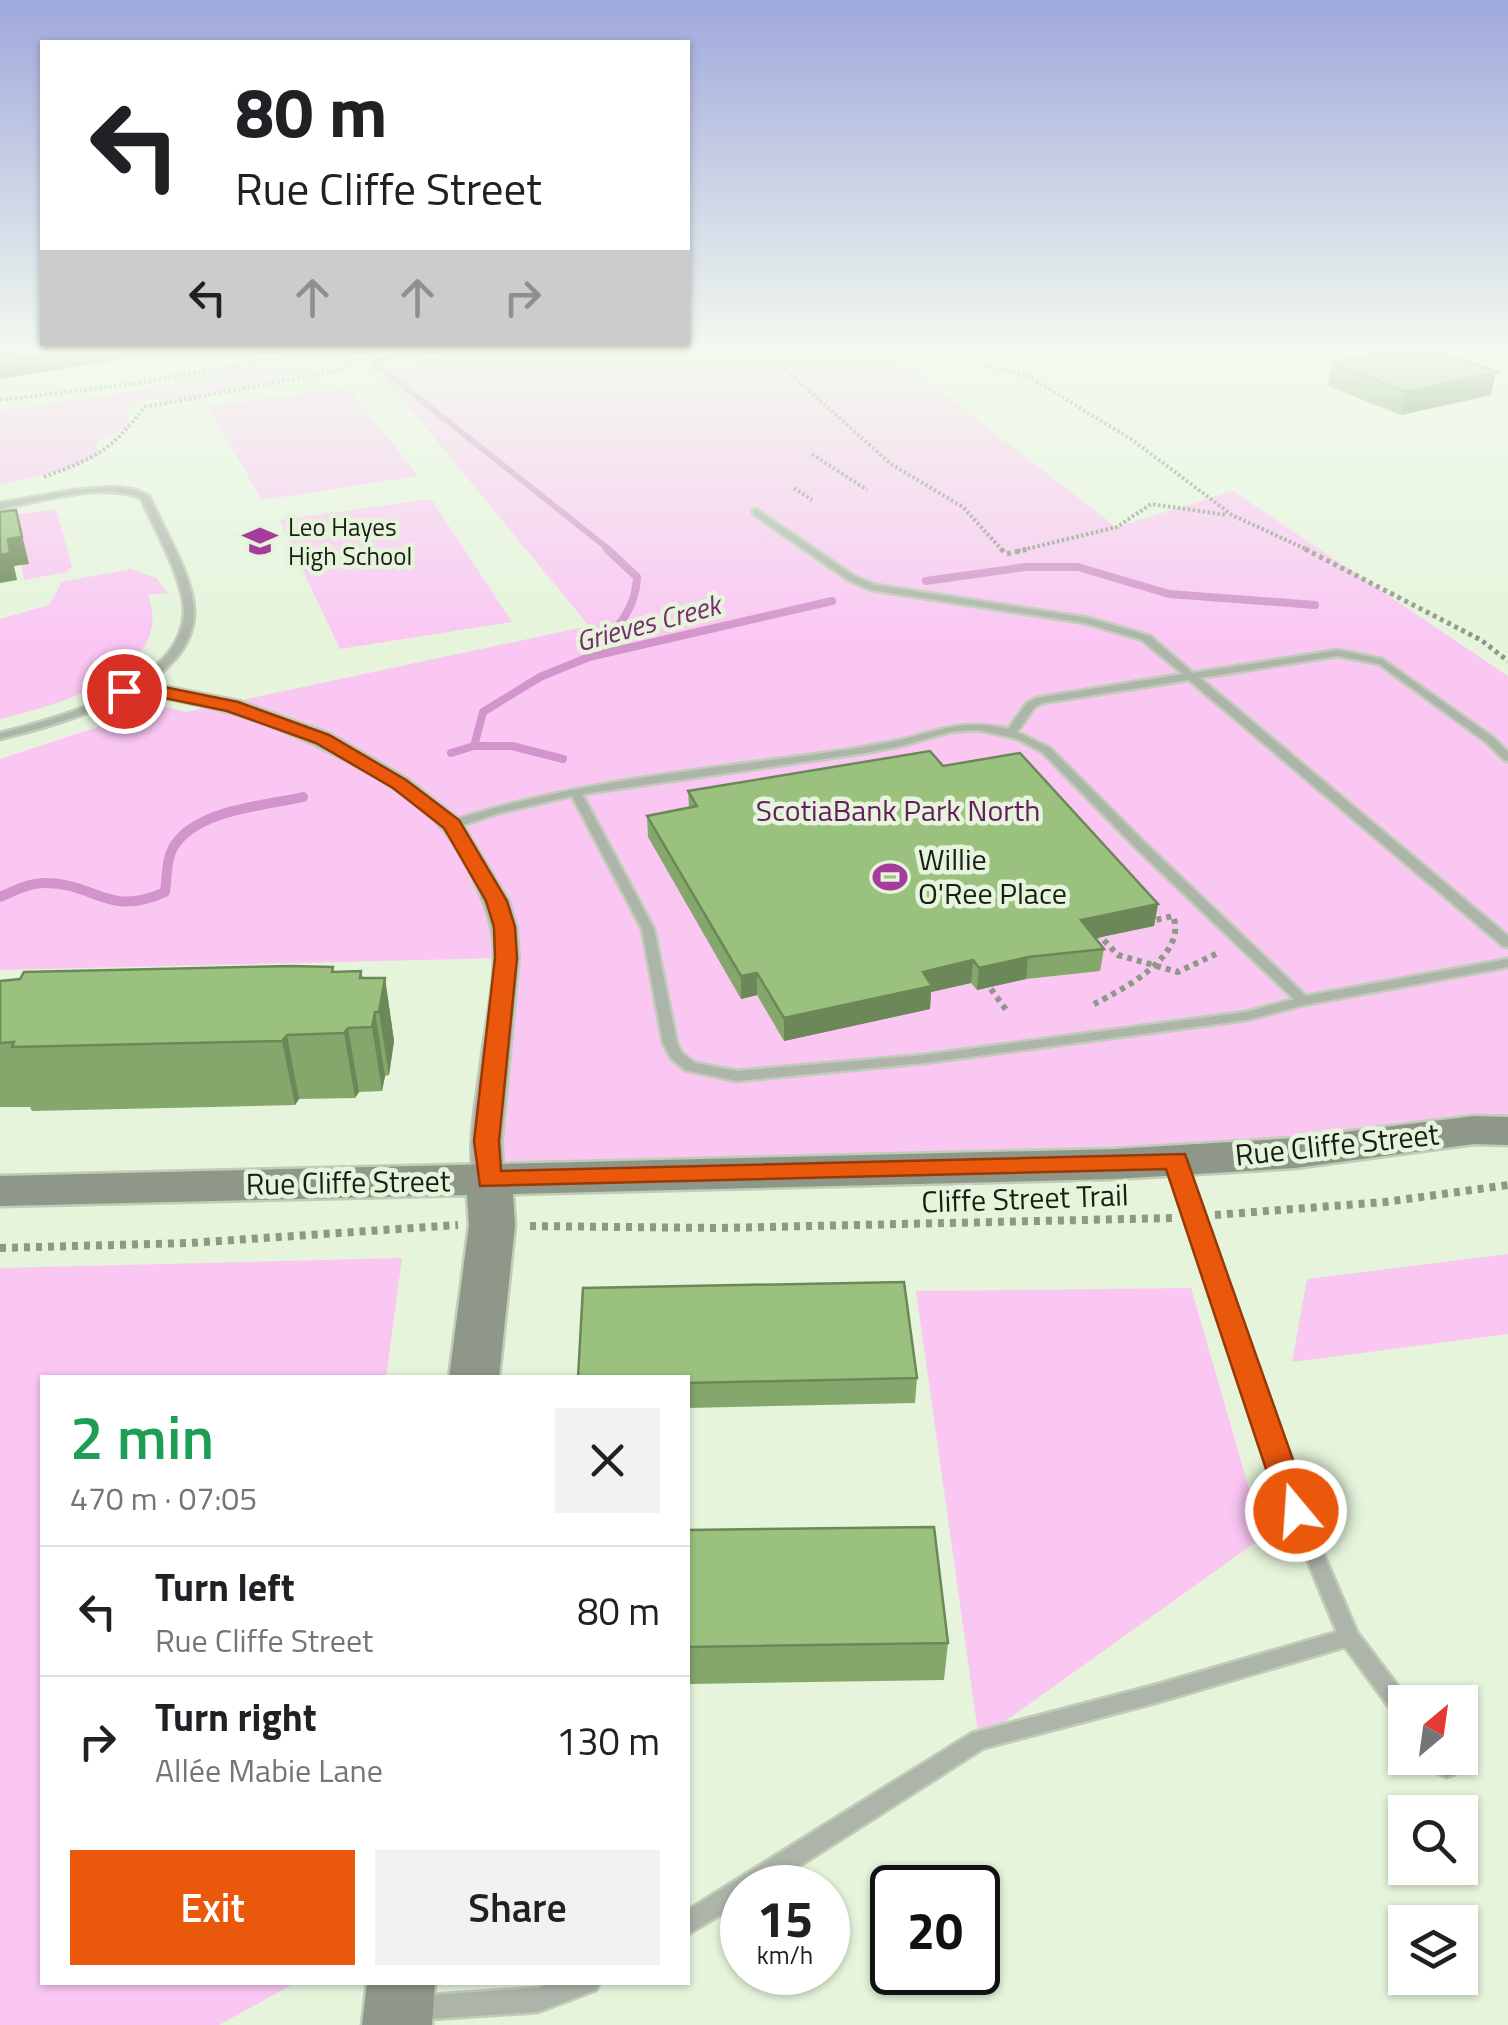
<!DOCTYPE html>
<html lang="en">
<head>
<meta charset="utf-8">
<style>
	:root { --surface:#fff; --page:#f2f2f2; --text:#202124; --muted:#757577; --line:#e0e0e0; --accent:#ea580c }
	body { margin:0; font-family:"Titillium Web",sans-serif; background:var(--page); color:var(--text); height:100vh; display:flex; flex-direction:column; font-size:38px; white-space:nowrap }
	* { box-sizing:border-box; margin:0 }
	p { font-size:32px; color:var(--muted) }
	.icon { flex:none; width:55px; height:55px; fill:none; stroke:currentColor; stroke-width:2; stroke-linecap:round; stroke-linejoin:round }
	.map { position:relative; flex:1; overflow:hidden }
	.panel { position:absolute; left:40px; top:1375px; width:650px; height:610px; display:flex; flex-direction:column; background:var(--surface); border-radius:0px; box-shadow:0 2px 8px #0004 }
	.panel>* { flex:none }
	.guide { position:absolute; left:40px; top:40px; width:650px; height:305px; border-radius:0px; box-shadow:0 2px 8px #0004; background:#fff; color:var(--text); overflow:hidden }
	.needle { width:65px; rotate:29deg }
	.buttons { position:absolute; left:1388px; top:1685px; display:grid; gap:20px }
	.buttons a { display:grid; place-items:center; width:90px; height:90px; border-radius:0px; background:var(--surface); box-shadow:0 2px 8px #0004; font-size:50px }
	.speed { position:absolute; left:720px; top:1865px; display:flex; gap:20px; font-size:50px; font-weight:700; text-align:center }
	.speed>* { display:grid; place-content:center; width:130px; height:130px; border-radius:50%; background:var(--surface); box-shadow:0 2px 8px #0004; line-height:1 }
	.speed small { font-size:25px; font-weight:400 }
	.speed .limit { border:5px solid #111; border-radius:15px; background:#fff; color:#111 }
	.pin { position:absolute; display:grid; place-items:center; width:85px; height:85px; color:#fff; margin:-42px; border:5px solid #fff; border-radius:50%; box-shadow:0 2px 10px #0007 }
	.me { position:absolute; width:110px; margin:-55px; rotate:342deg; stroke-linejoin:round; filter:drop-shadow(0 0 8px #0008) }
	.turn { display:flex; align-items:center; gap:35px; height:210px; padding:0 30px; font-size:45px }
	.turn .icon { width:130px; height:130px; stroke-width:2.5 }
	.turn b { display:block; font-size:70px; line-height:85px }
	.lanes { display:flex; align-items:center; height:95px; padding:0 30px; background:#0003; justify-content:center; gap:50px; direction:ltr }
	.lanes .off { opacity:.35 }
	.round { display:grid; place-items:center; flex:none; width:105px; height:105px; border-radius:0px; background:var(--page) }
	.overview { display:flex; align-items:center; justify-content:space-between; height:170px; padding:0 30px }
	h1 { font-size:60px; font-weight:600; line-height:75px; color:#1e9e55 }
	.cta { display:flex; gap:20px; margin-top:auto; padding:20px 30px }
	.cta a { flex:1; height:115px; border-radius:0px; background:var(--accent); color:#fff; font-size:40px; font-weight:600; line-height:115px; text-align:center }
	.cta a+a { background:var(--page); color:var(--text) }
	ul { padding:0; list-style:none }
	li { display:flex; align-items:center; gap:30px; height:130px; padding:0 30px; border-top:2px solid var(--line) }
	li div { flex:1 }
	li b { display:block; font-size:38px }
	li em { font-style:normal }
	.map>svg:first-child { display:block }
	.green { fill:#fac7f3 }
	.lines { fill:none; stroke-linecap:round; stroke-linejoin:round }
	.stream-far2 { stroke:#d295cb; stroke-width:6 }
	.stream-far1 { stroke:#d295cb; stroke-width:8 }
	.stream { stroke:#d295cb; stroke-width:10 }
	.lane-casing { stroke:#c0cdb7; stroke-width:5 }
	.street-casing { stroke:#c0cdb7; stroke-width:4 }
	.secondary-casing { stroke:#c0cdb7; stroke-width:5 }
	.path-far3 { stroke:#8d9886; stroke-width:4; stroke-dasharray:2.5 2.5; stroke-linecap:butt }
	.path-far2 { stroke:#8d9886; stroke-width:5; stroke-dasharray:4 4; stroke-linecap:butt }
	.path-far1 { stroke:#8d9886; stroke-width:6; stroke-dasharray:5 5; stroke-linecap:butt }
	.path { stroke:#8d9886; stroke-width:8; stroke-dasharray:6 6; stroke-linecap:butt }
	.lane { fill:#adb4a9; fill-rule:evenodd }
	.street { fill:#adb4a9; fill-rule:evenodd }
	.secondary { fill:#8e9788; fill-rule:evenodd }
	.wall { fill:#84a76c }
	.shaded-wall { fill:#6c8858 }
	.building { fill:#9ac27e; stroke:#6c8858; stroke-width:2.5 }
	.route { fill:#ea580c; stroke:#983908; stroke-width:2.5 }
	.labels { text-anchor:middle; stroke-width:9; stroke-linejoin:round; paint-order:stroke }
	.far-poi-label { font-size:25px; fill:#191e15; stroke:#e5f4db; text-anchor:start }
	.far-water-label { font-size:28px; font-style:italic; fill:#752d6f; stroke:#e5f4db }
	.park-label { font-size:30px; fill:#651d60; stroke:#e5f4db }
	.poi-label { font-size:30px; fill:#191e15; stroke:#e5f4db; text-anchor:start }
	.street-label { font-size:30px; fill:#191e15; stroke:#e5f4db }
</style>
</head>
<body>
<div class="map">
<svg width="1508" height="2025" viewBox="0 0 1508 2025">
	<rect width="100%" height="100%" fill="#e5f4db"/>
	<!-- green -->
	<path class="green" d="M450,354H893L1116,527L1233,491L1508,676V1118L1295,1153L489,1180L505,958L0,970V759L162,706L186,712L589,626L399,395L367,370Z
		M315,363L325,369L194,397L142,401L129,409V427L95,442L99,456L59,471L0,485V411L140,390L205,375Z
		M348,388L418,476L262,500L207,406Z
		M431,499L512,622L340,649L279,520Z
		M56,509L72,567L67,572L24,580L21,565L28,563L0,517Z
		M130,569L156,578L168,593L148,595C177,672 56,706 0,719V619L49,605L62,582Z
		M1508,1254V1334L1292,1362L1307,1279Z
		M402,1258L386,1377L42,1378V1982L295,1983L219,2025H0V1268Z
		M1191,1288L1263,1537L979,1740L916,1291Z"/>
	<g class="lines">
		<!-- stream-far2 -->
		<path class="stream-far2" d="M373,362L611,551
			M373,362L407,354"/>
		<!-- stream-far1 -->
		<path class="stream-far1" d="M926,581L1025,567H1078L1169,594L1315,605
			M589,657C612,633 636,613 637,577L607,549
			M474,746H512L563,759
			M451,753L474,746L483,712L540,677L589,657L832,601
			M293,799L303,797"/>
		<!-- stream -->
		<path class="stream" d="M0,897C14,891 29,883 45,883C96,883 108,918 165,892C167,878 166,859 174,846C198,809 264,806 303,797"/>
		<!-- lane casing -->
		<g class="lane-casing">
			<path id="lane" d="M116,487L136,490L149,496C163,529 193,575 194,611C195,689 60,724 0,739V733C57,719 181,685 184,613C185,580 154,529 141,498C101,482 41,501 0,509V503L75,490Z
				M756,509L854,576L876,585L1089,618L1150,636L1193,673L1338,650L1382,659L1494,738L1508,752V761L1504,760L1486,742L1379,664L1338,656L1200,678L1508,936V947L1503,946L1189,680L1043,703L1035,707L1017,732L1050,748L1145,843L1306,996L1508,959V967L1304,1005L1247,1020L924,1063L737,1081L685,1070L671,1058L663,1043L642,929L572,796L499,813L452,829L446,825L448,822C578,779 716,769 852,749C869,746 887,743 904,739C943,729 967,719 1008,729L1027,703L1036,698L1183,674L1142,640L1085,623L871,590L848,580L753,514V510ZM977,730L1015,738L1042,752L1137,849L1294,999L1246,1012L924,1055L737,1071L695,1063L682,1053L677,1043L654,929L582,794L865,753L901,746L950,732Z
				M1176,1155L1181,1156L1184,1160L1305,1511L1357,1632L1410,1702H1405V1721L1398,1719L1345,1647L1155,1703L984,1748L765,1888H742V1902L688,1934V1910L972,1733L1155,1685L1337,1632L1287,1511L1168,1160L1171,1156Z
				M1428,1758H1452L1458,1767L1455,1774L1447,1777L1439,1774Z
				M554,1982H600L596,1990L538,2012L414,2020L406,2016L402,2008L406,2000L414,1996L538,1988Z"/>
		</g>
		<!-- street casing -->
		<g class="street-casing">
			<path id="street" d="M134,680L240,701L331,734L408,779L460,820L509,901L517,927L519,958L502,1141L504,1180L500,1187L489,1190L478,1187C462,1161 478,1091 481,1060C486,1017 500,966 490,924C484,898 460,849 442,829C401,781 284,726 223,711C191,703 159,698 127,690L124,686L127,682Z"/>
		</g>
		<!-- secondary casing -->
		<g class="secondary-casing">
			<path id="secondary" d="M1474,1116L1508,1117V1145L1474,1144L1295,1168L1114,1179L513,1194L515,1225L499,1378H449L469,1225L467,1195L0,1206V1176L1114,1149L1295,1138Z
				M367,1982H435L432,2025H362Z"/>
		</g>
		<!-- path-far3 -->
		<path class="path-far3" d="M768,354L891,464L963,507L1003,551
			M968,354L975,362L1029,377L1131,439L1232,515L1310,551
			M301,355L363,359
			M0,400L133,384L304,354
			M812,454L867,490
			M44,477C97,457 109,452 145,407L335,371L377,354
			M794,488L812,500
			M1018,551L1117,527L1151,504L1227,515"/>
		<!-- path-far2 -->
		<path class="path-far2" d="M1001,549L1006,554L1029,549
			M1305,549L1481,640L1508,661"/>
		<!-- path-far1 -->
		<path class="path-far1" d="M1097,933L1118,955L1178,972L1220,952
			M985,981L1007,1011
			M1094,1004C1124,989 1188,955 1173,916L1147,922"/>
		<!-- path -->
		<path class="path" d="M1215,1215L1385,1202L1508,1185
			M530,1226L720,1228L1173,1218
			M0,1248L189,1243L458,1225"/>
		<!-- lane -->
		<use href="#lane" class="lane"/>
		<!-- street -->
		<use href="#street" class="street"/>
		<!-- secondary -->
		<use href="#secondary" class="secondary"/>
	</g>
	<!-- wall -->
	<path class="wall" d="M1332,363L1491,395L1401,415L1328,386Z
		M943,766L1158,904L1154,926L1095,938L1104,949L1100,971L1026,979L977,990L971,983L931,992L930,1009L784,1041L757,995L741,999L648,837L647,816L689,808L688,791Z
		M333,967L334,972L361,971L363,978H385L394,1041L389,1075L385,1076L382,1091L359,1092L355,1098L299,1099L295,1105L32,1111L30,1107H0V981Z
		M688,1378H917L915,1403L688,1408Z
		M688,1530L948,1643L944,1680L688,1684Z"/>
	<!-- shaded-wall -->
	<path class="shaded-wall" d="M55,354H154L0,379V363Z
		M1496,372L1491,395L1401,415L1406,392Z
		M16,510L29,564L14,566L17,580L0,583V555Z
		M1158,904L1154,926L1078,942L1081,920Z
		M1028,957L1026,979L977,990L979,968Z
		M973,960L971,983L931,992L930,1009L784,1041V1018L923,972Z
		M757,973V995L741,999V976Z
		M385,978L394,1041L389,1075L379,1012Z
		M375,1012L385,1076L382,1091L372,1027Z
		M348,1028L359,1092L355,1098L344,1033Z
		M287,1035L299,1099L295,1105L282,1041Z"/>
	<!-- building -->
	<path class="building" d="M0,354H55L0,363Z
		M1372,354H1448L1496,372L1406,392L1332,363Z
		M16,510L22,537L8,539L10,553L0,555V512Z
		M930,751L943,766L1020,753L1158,904L1081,920L1104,949L1028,957L979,968L973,960L923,972L932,986L784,1018L757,973L741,976L647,816L697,806L688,791Z
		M291,966L333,967L332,972L361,971L360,978H385L379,1012H375L372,1027L348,1028L344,1033L287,1035L282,1041L12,1047L14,1042L0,1043V981L20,979L24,972Z
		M904,1282L917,1378L688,1383V1378H578L583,1288Z
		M934,1527L948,1643L688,1647V1530Z"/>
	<!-- sky -->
	<linearGradient id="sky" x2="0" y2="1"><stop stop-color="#9fa8dc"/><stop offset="0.55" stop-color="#f3faef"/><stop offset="1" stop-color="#f3faef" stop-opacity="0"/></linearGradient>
	<rect width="1508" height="638" fill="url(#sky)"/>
	<!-- route -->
	<path class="route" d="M134,681L238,702L329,735L406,780L459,820L507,901L515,927L517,958L499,1141L501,1171L1185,1154L1311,1511L1306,1520L1296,1524L1285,1520L1280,1511L1166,1169L480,1186L474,1141L495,958L494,927L486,901L444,828L393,788L316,743L227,711L136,692L124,696L116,691Z"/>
	<!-- icons -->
	<defs>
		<g id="school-bare" transform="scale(2.7)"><path d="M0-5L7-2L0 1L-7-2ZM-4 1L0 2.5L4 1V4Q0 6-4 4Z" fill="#a53c9d" stroke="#e5f4db" stroke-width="2.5" paint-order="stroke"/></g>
		<g id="stadium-bare" transform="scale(2.7)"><path d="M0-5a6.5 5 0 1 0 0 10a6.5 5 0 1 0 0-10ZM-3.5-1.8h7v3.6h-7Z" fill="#a53c9d" stroke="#e5f4db" stroke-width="2.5" paint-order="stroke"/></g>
	</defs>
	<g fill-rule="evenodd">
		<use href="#school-bare" x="260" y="541"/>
		<use href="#stadium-bare" x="890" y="877"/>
	</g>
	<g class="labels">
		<!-- far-poi labels -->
		<g class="far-poi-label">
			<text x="288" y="536">Leo Hayes<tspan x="288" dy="29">High School</tspan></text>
		</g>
		<!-- far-water labels -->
		<g class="far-water-label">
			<text transform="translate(648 623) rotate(-15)" y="10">Grieves Creek</text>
		</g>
		<!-- park labels -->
		<g class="park-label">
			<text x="898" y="821">ScotiaBank Park North</text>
		</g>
		<!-- poi labels -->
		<g class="poi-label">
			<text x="918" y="870">Willie<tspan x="918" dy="34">O'Ree Place</tspan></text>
		</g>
		<!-- street labels -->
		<g class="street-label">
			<text transform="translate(1337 1145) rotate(-6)" y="10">Rue Cliffe Street</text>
			<text transform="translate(348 1183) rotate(-1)" y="10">Rue Cliffe Street</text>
			<text transform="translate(1025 1199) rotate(-2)" y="10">Cliffe Street Trail</text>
		</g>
	</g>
</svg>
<div class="buttons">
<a><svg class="needle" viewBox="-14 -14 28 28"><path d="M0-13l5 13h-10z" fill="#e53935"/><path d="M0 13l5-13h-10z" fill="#757577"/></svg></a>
<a><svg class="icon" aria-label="search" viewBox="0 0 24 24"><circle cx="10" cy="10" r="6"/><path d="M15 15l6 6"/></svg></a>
<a><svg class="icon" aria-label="layers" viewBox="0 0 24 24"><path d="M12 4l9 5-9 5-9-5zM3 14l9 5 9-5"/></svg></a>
</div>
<div class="speed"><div>15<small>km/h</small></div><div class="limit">20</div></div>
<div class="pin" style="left:124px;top:691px;background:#d93025"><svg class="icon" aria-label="arrive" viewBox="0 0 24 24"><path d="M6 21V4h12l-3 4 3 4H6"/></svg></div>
<svg class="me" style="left:1296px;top:1511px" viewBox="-20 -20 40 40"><circle r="17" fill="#ea580c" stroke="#fff" stroke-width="3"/><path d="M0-11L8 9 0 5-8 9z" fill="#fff"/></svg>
<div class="guide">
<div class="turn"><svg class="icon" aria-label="left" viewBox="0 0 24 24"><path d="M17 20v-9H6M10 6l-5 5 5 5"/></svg><div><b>80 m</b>Rue Cliffe Street</div></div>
<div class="lanes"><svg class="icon" aria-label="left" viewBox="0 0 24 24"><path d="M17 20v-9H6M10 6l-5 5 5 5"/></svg><svg class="icon off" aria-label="ahead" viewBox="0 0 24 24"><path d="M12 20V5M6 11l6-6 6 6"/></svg><svg class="icon off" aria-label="ahead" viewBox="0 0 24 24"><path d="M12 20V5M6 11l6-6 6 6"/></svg><svg class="icon off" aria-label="right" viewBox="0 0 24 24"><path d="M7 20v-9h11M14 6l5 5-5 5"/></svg></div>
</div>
<section class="panel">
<div class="overview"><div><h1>2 min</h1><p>470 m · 07:05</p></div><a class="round"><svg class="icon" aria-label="close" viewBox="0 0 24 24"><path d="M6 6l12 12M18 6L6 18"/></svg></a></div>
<ul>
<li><svg class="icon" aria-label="left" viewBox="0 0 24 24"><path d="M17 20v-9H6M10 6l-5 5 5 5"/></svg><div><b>Turn left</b><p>Rue Cliffe Street</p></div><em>80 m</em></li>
<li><svg class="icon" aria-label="right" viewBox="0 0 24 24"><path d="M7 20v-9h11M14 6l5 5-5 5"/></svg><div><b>Turn right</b><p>Allée Mabie Lane</p></div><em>130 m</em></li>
</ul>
<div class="cta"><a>Exit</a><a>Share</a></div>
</section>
</div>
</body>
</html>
